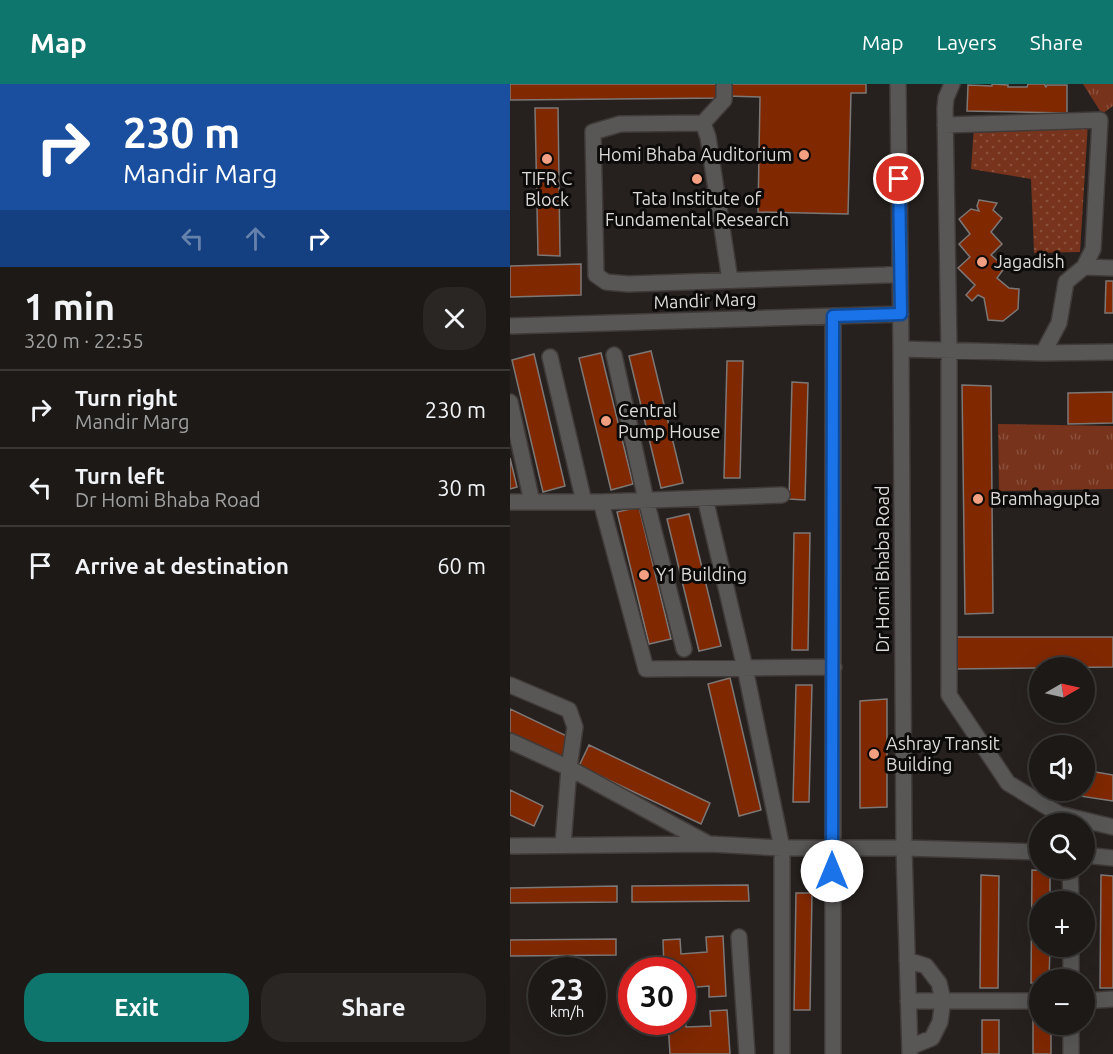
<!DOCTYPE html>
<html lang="en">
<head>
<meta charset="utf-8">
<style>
	:root { --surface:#1c1917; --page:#292624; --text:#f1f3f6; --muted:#a0a0a1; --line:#3a3836; --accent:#0f766e }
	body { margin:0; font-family:Ubuntu,sans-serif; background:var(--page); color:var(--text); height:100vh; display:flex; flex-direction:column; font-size:22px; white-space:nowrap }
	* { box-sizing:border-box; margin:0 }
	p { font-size:20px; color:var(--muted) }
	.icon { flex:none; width:33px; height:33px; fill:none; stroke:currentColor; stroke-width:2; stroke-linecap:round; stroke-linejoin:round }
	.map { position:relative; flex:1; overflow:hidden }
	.drawer { display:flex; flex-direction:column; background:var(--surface); width:510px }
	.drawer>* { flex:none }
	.hud { background:#1a4fa0; color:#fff; overflow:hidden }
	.needle { width:39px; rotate:81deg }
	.controls { position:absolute; left:519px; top:573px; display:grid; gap:12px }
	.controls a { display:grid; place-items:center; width:66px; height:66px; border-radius:50%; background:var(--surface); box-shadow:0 6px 24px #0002,0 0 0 2px var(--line); font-size:30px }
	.speed { position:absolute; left:18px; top:873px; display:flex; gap:12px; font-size:30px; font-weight:700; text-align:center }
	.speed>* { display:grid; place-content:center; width:78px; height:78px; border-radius:50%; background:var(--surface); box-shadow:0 6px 24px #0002,0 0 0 2px var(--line); line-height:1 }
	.speed small { font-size:15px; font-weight:400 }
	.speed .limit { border:9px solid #d22; background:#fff; color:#111 }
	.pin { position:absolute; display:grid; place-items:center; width:51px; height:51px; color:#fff; margin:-26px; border:3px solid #fff; border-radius:50%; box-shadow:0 2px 6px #0007 }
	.me { position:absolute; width:66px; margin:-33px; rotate:0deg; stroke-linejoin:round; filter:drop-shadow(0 0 4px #0008) }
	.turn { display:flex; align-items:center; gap:21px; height:126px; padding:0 24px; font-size:27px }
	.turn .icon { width:78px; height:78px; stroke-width:2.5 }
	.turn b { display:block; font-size:42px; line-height:51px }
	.lanes { display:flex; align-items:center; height:57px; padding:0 24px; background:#0003; justify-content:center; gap:30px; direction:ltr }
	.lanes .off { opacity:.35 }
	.round { display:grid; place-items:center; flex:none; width:63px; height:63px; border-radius:24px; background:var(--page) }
	.overview { display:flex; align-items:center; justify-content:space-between; height:102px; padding:0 24px }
	h1 { font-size:36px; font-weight:600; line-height:45px }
	.cta { display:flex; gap:12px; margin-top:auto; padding:12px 24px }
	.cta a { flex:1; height:69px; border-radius:24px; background:var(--accent); color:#fff; font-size:24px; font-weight:600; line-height:69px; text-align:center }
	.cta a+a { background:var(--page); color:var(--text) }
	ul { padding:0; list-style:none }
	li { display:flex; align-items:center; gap:18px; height:78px; padding:0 24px; border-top:2px solid var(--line) }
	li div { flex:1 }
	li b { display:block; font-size:22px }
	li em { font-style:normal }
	header { display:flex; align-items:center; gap:36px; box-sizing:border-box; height:84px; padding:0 30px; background:var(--accent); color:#fff }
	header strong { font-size:28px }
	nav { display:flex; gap:33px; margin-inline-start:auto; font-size:21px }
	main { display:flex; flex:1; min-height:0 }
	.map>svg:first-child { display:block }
	.grass { fill:url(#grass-dots) }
	.park { fill:url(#park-tufts) }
	.building { fill:#802800; stroke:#7d7775; stroke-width:1.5 }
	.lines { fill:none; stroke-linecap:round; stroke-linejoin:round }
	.minor-casing { stroke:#403b39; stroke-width:18 }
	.minor { stroke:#595656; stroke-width:15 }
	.route-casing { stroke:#114b97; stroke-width:15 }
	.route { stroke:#1a73e8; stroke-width:10 }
	.poi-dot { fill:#f39f82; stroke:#0d0b0a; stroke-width:2 }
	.labels { text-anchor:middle; stroke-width:6; stroke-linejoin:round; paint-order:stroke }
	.poi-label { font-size:18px; fill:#dddad9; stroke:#0d0b0a; text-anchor:start }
	.street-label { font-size:18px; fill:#dddad9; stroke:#0d0b0a }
</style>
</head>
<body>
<header>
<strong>Map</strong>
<nav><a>Map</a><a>Layers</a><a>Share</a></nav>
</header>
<main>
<section class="drawer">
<div class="hud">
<div class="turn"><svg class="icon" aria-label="right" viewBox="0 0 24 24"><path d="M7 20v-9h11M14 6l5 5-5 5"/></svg><div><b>230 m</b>Mandir Marg</div></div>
<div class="lanes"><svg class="icon off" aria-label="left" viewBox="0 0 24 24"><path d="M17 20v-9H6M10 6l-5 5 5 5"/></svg><svg class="icon off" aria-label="ahead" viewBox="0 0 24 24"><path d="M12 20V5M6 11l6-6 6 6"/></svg><svg class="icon" aria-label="right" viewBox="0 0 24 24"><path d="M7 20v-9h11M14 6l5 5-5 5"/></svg></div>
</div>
<div class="overview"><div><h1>1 min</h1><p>320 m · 22:55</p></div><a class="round"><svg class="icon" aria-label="close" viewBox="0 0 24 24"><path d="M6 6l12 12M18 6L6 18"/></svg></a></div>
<ul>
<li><svg class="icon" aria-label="right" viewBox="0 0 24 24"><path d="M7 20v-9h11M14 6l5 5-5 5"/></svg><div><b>Turn right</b><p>Mandir Marg</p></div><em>230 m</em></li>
<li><svg class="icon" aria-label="left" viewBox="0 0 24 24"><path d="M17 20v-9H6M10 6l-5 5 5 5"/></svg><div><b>Turn left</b><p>Dr Homi Bhaba Road</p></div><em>30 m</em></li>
<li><svg class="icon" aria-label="arrive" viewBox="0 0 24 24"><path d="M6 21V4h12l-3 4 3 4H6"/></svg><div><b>Arrive at destination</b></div><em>60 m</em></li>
</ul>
<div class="cta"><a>Exit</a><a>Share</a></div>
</section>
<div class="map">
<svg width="603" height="970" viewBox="0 0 603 970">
	<defs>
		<pattern id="grass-dots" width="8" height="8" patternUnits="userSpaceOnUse" patternTransform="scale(1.5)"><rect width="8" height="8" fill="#77331b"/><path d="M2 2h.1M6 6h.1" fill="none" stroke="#8a503c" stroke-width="1.8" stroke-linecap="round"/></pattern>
		<pattern id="park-tufts" width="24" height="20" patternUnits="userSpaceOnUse" patternTransform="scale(1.5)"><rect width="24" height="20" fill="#77331b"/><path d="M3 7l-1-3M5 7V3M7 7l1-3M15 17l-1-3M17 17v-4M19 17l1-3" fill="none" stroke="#8a503c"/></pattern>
	</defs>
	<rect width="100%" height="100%" fill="#26211f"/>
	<!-- grass -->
	<path class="grass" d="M578,39L570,168L524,169L521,95L461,85L464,42Z"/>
	<!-- park -->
	<path class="park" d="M573,0H603V22L592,30Z
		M488,340L603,342V405L489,407Z"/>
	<!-- building -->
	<path class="building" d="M0,0H211V14L0,16Z
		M217,0H356V9H341L338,130L248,128L250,13L217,12Z
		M482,0L498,1V3H517L518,0H535V2L536,3L537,1H557V29L457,27L458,1L482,2Z
		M25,24H48L50,172L28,171Z
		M469,116L487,119L483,126L492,134L481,148L492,160L481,171L495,183L487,194L499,204L509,205L508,225L493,237L478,236L474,214L468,211L462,217L456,211L465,201L448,184L460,173L449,160L460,150L449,135L461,125L469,127L467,122Z
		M71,180V211L0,213V182Z
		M596,197H603V229H595Z
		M141,267L173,399L151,404L119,272Z
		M91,269L123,400L101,406L69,274Z
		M24,270L55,402L33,408L2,276Z
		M217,277H233L230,394H214Z
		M282,298L298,299L295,416L279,415Z
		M452,301L481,302L483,529L455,530Z
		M603,308V339L558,340V309Z
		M0,374L7,403L0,405Z
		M129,423L161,555L139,560L107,428Z
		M179,430L211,562L189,567L157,435Z
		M284,449H300L298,566H282Z
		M441,553H603V583L441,585Z
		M220,594L251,726L229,732L198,600Z
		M286,601H302L299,718H283Z
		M377,615V723L350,724V617Z
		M0,625L61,654L52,675L0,650Z
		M79,661L200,719L191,740L69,682Z
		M574,686L603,691V717L544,708L574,706Z
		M0,706L33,722L24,742L0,731Z
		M522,786L540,787V818H530V862H540L539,896H530V899H521Z
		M471,791L489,792L488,904H470Z
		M591,791L603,792V904H590Z
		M238,801L239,817L122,818V802Z
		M107,802V818L0,819V804Z
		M286,809H302L300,926H284Z
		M213,852L216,912L199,913V902L175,904L176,916H172V886H154L153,856L170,855L171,870L197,868L196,853Z
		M106,855V871L0,872V856Z
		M217,926L220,970H160L158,938H172V929L175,928L176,943L201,942L200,927Z
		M523,934H530V940H541V970H523Z
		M472,936H489V970H472Z"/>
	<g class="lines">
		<!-- minor casing -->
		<g class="minor-casing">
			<path id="minor" d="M388,0L391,265L394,764L400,970
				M442,0L436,14L435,24L439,266V611L498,699L549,730L603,743
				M193,39L214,16V0
				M435,41L590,36L583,165L574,183L556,198L549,239L533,269
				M574,183L603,184
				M220,196L198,53L193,39L110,40L83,48L86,191L96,198L118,200L375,191L390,190
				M323,232V970
				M0,242L391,230
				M391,265L533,269L603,268
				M104,271L136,416L174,565
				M40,273L74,418
				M0,318L22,418
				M195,414L235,584L272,764V970
				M0,418H91L272,411
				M91,418L136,585L324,583
				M0,601L59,626L65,643L59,684L53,761
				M0,657L59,684L197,759
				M0,762L200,760L272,764H394L530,768
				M574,771L603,774
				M560,784L561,818
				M229,853L237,970
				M561,862V896
				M397,876L416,882L429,899L433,916L430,938L422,954L400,963
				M398,917H530
				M574,917L603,915
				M561,970V940"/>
		</g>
		<!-- minor -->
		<use href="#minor" class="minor"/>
	</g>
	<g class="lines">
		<!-- route casing -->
		<g class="route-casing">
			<path id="route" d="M322,787L323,232L391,230L389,95"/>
		</g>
		<!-- route -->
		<use href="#route" class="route"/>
	</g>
	<!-- markers -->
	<g class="poi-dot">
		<circle cx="294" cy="71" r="6"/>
		<circle cx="37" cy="75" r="6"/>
		<circle cx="187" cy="95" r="6"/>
		<circle cx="472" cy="178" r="6"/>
		<circle cx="96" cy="337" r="6"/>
		<circle cx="468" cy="415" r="6"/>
		<circle cx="134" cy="491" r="6"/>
		<circle cx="364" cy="670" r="6"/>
	</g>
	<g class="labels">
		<!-- poi labels -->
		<g class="poi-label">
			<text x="282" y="77" text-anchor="end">Homi Bhaba Auditorium</text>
			<text x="37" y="101" text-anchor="middle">TIFR C<tspan x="37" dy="21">Block</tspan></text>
			<text x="187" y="121" text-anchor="middle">Tata Institute of<tspan x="187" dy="21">Fundamental Research</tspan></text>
			<text x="484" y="184">Jagadish</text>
			<text x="108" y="333">Central<tspan x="108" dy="21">Pump House</tspan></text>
			<text x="480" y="421">Bramhagupta</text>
			<text x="146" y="497">Y1 Building</text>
			<text x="376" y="666">Ashray Transit<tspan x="376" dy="21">Building</tspan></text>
		</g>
		<!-- street labels -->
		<g class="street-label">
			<text transform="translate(195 217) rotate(-2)" y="6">Mandir Marg</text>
			<text transform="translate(373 485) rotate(-90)" y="6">Dr Homi Bhaba Road</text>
		</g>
	</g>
</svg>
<div class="controls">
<a><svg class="needle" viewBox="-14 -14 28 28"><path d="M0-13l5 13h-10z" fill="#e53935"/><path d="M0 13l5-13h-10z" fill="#a0a0a1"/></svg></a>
<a><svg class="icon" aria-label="sound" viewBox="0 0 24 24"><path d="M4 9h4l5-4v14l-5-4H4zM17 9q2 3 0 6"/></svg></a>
<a><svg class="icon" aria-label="search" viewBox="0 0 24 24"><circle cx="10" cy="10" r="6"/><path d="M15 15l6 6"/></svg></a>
<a>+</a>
<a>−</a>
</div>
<div class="speed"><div>23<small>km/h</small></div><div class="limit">30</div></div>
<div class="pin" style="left:389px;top:95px;background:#d93025"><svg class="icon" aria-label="arrive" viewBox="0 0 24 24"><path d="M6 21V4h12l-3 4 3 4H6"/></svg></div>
<svg class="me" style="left:322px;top:787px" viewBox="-20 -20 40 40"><circle r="19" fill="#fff"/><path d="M0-13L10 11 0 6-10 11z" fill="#1a73e8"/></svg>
</div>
</main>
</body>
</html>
